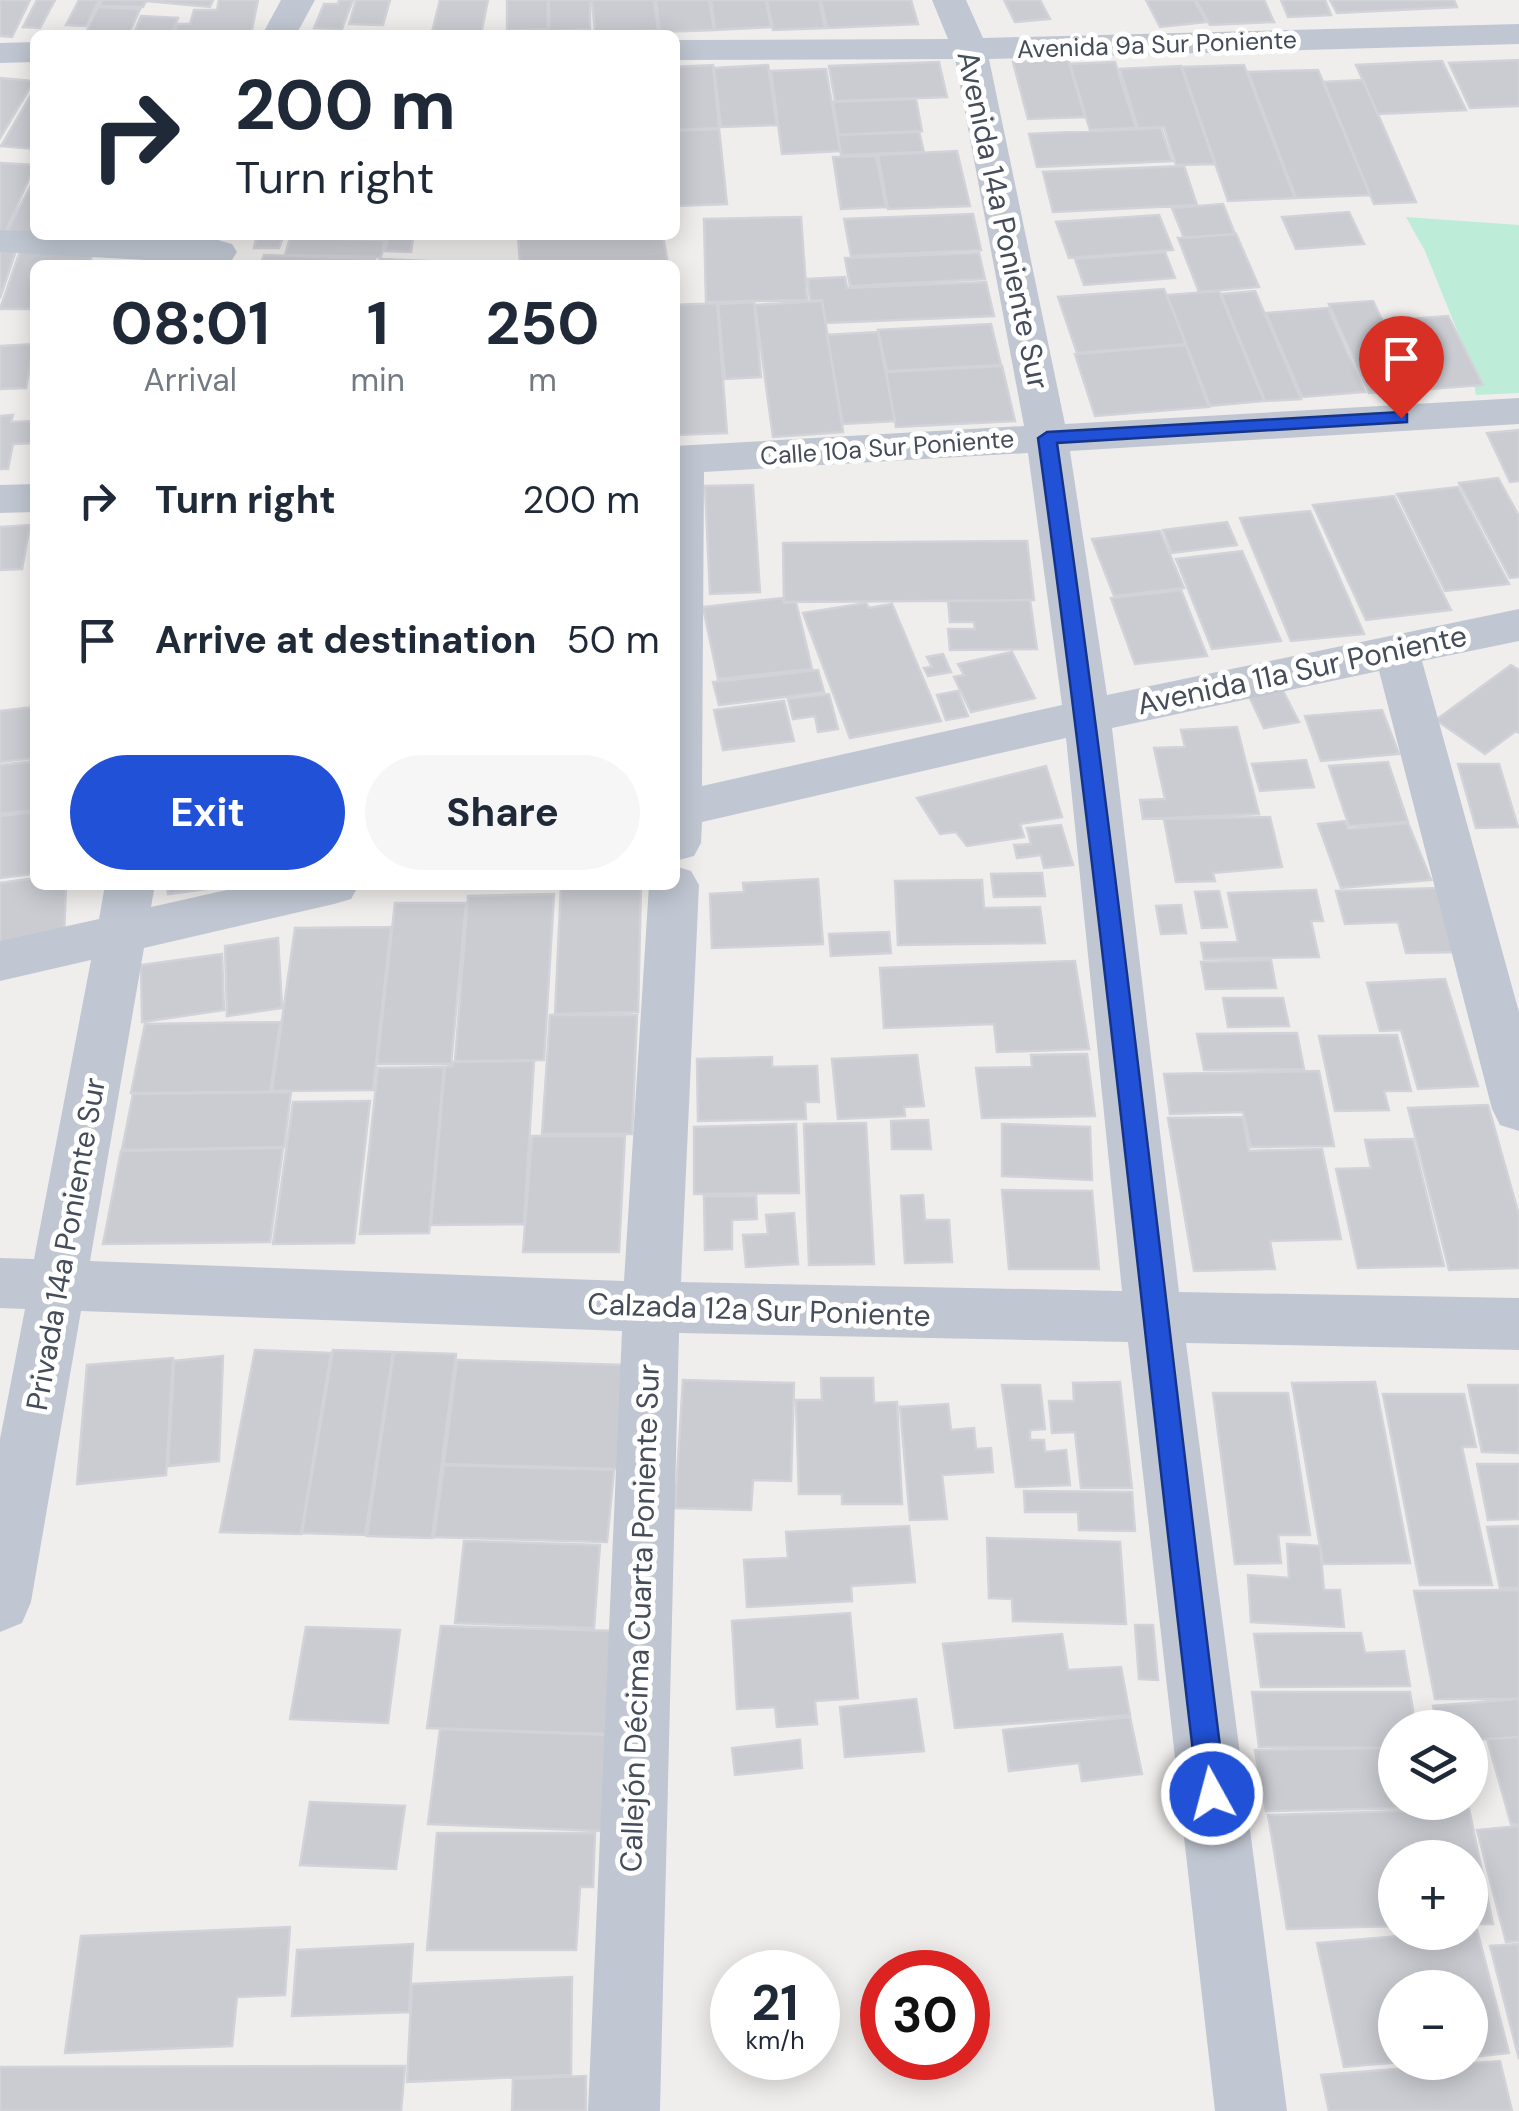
<!DOCTYPE html>
<html lang="en">
<head>
<meta charset="utf-8">
<style>
	:root { --surface:#fff; --page:#f6f6f7; --text:#1f2937; --muted:#747a83; --accent:#2051d7 }
	body { margin:0; font-family:"DM Sans",sans-serif; background:var(--page); color:var(--text); height:100vh; display:flex; flex-direction:column; font-size:38px; white-space:nowrap }
	* { box-sizing:border-box; margin:0 }
	p { font-size:32px; color:var(--muted) }
	.icon { flex:none; width:55px; height:55px; fill:none; stroke:currentColor; stroke-width:2; stroke-linecap:round; stroke-linejoin:round }
	.map { position:relative; flex:1; overflow:hidden }
	.sheet { position:absolute; left:30px; top:260px; width:650px; height:630px; display:flex; flex-direction:column; background:var(--surface); border-radius:15px; box-shadow:0 5px 25px #0003 }
	.sheet>* { flex:none }
	.top-card { position:absolute; left:30px; top:30px; width:650px; height:210px; border-radius:15px; box-shadow:0 5px 25px #0003; background:#fff; color:var(--text); overflow:hidden }
	.fabs { position:absolute; left:1378px; top:1710px; display:grid; gap:20px }
	.fabs a { display:grid; place-items:center; width:110px; height:110px; border-radius:50%; background:var(--surface); box-shadow:0 5px 25px #0003; font-size:50px }
	.speed { position:absolute; left:710px; top:1950px; display:flex; gap:20px; font-size:50px; font-weight:700; text-align:center }
	.speed>* { display:grid; place-content:center; width:130px; height:130px; border-radius:50%; background:var(--surface); box-shadow:0 5px 25px #0003; line-height:1 }
	.speed small { font-size:25px; font-weight:400 }
	.speed .limit { border:15px solid #d22; background:#fff; color:#111 }
	.pin { position:absolute; display:grid; place-items:center; width:85px; height:85px; color:#fff; margin:-102px -42px; border-radius:50% 50% 50% 0; rotate:-45deg; box-shadow:0 0 10px #0007 }
	.pin .icon { rotate:45deg }
	.me { position:absolute; width:110px; margin:-55px; rotate:353deg; stroke-linejoin:round; filter:drop-shadow(0 0 8px #0008) }
	.turn { display:flex; align-items:center; gap:35px; height:210px; padding:0 40px; font-size:45px }
	.turn .icon { width:130px; height:130px; stroke-width:2.5 }
	.turn b { display:block; font-size:70px; line-height:85px }
	.eta { display:flex; justify-content:space-evenly; align-items:center; height:170px; text-align:center }
	.eta b { font-size:60px; font-weight:700; line-height:70px }
	.button { display:flex; gap:20px; margin-top:auto; padding:20px 40px }
	.button a { flex:1; height:115px; border-radius:60px; background:var(--accent); color:#fff; font-size:40px; font-weight:700; line-height:115px; text-align:center }
	.button a+a { background:var(--page); color:var(--text) }
	ul { padding:0; list-style:none }
	li { display:flex; align-items:center; gap:30px; height:140px; padding:0 40px }
	li div { flex:1 }
	li b { display:block; font-size:38px }
	li em { font-style:normal }
	.map>svg:first-child { display:block }
	.green { fill:#bdedd8 }
	.building { fill:#caccd2; stroke:#d2d2d9; stroke-width:2.5 }
	.lines { fill:none; stroke-linecap:round; stroke-linejoin:round }
	.street { fill:#c1c7d2; fill-rule:evenodd }
	.route { fill:#2051d7; stroke:#15358c; stroke-width:2.5 }
	.labels { text-anchor:middle; stroke-width:10; stroke-linejoin:round; paint-order:stroke }
	.far-street-label { font-size:25px; fill:#464d5a; stroke:#fff }
	.street-label { font-size:30px; fill:#464d5a; stroke:#fff }
</style>
</head>
<body>
<div class="map">
<svg width="1519" height="2111" viewBox="0 0 1519 2111">
	<rect width="100%" height="100%" fill="#f0eeed"/>
	<!-- green -->
	<path class="green" d="M1406,217L1519,225V393L1476,395L1469,360L1425,251Z"/>
	<!-- building -->
	<path class="building" d="M0,0H30L12,37L0,36Z
		M37,0H55L40,28L23,27Z
		M79,0H99L86,26L66,25Z
		M102,0H213L210,7L146,1L143,7L99,6Z
		M219,0H258L251,34L174,35L177,24H190L194,10H217Z
		M339,0H353L342,29L314,28L324,4H338Z
		M356,0H390L383,25L349,24Z
		M440,0H488L481,34L432,32Z
		M507,0H548V29L507,30Z
		M549,0H590V29L549,31Z
		M592,0H654L658,30L595,33Z
		M656,0H709L714,30L660,32Z
		M711,0H766L771,27L715,30Z
		M767,0H819L825,28L773,30Z
		M821,0H911L918,24L827,28Z
		M1004,0H1040L1050,19L1015,22Z
		M1146,0H1194L1207,22L1160,27Z
		M1196,0H1264L1274,22L1210,25Z
		M1281,0H1325L1331,15L1288,17Z
		M1330,0H1454L1457,7L1337,13Z
		M98,7L140,9L129,34L86,33Z
		M141,16L178,18L171,35H133Z
		M1068,59L1085,117L1028,119L1013,62Z
		M1519,60V106L1470,108L1449,63Z
		M1442,61L1466,110L1378,114L1356,65Z
		M939,62L947,97L835,101L829,66Z
		M1115,62L1136,128L1090,130L1070,64Z
		M713,65L719,128L675,130V67Z
		M768,65L777,125L721,127L714,68Z
		M1244,65L1295,198L1228,201L1182,67Z
		M1181,66L1215,164L1176,165L1164,127L1138,128L1120,69Z
		M826,69L840,151L782,154L771,71Z
		M1318,70L1370,195L1296,198L1248,72Z
		M0,78L34,81L0,138Z
		M1363,80L1416,202L1374,204L1324,82Z
		M35,88V149L1,146Z
		M916,99L922,131L839,135L833,102Z
		M1161,128L1172,161L1037,167L1029,134Z
		M719,129L727,204L675,206V131Z
		M919,132L924,152L841,155L838,135Z
		M957,151L970,206L888,209L878,155Z
		M876,156L886,207L841,209L833,157Z
		M0,163L35,165L6,231L0,230Z
		M1184,166L1197,205L1053,212L1043,172Z
		M35,178V233L7,231Z
		M1223,204L1235,234L1184,238L1172,208Z
		M1349,212L1364,244L1296,249L1282,217Z
		M973,214L981,250L851,256L844,219Z
		M1159,215L1173,250L1069,258L1056,222Z
		M801,217L807,300L706,302L704,219Z
		M1236,234L1259,287L1199,292L1178,238Z
		M40,235H181L178,245Z
		M257,235H370V238L283,237L279,248H254Z
		M518,235H663L668,265H520Z
		M290,238L385,240L381,257L285,255Z
		M388,238L413,239L411,252L385,251Z
		M17,248L0,298V249Z
		M20,251L93,252L89,265H35V309H0Z
		M1165,252L1175,278L1084,285L1075,259Z
		M979,253L985,279L850,286L845,258Z
		M264,255L375,259L373,265H260Z
		M380,259L449,262L448,265H378Z
		M845,277L847,288L986,282L994,316L826,323L822,300L810,301L808,279Z
		M1164,289L1186,344L1077,353L1058,297Z
		M1219,291L1264,401L1210,406L1167,295Z
		M1255,291L1301,399L1265,401L1221,294Z
		M822,301L843,432L773,437L755,305Z
		M1373,301L1415,389L1369,393L1329,304Z
		M754,302L761,377L725,379L718,304Z
		M717,303L727,433L675,435V305Z
		M1328,308L1365,392L1302,397L1266,313Z
		M1448,316L1483,385L1416,390L1383,321Z
		M991,324L1001,365L887,371L878,330Z
		M878,332L895,421L843,424L827,335Z
		M34,344L26,388L0,389V346Z
		M1186,345L1209,407L1095,416L1075,354Z
		M1002,366L1015,421L896,427L886,372Z
		M13,415L11,422L35,421V443L13,444L8,469H0V416Z
		M1519,430V481L1510,482L1487,433Z
		M1498,478L1519,516V577L1510,578L1459,483Z
		M753,485L760,592L710,594L705,486Z
		M1458,487L1509,584L1445,591L1397,494Z
		M1394,496L1451,610L1366,620L1313,505Z
		M1310,511L1364,634L1291,641L1240,518Z
		M1227,522L1237,545L1172,553L1163,530Z
		M30,525L22,569L0,570V527Z
		M1160,531L1184,588L1114,596L1092,539Z
		M1027,541L1034,600L784,602L783,543Z
		M1242,551L1281,641L1212,649L1176,559Z
		M1181,590L1207,656L1135,664L1111,598Z
		M782,598L784,603L796,602L812,669L718,679L703,607Z
		M1030,600L1037,649L950,650L948,629H975L974,622H950L948,601Z
		M866,603L869,608L892,604L941,721L850,738L803,613Z
		M1012,652L1035,698L971,712L954,677L964,675L958,664Z
		M943,654L951,672L928,676L924,668L932,667L927,657Z
		M1511,665L1519,670V733L1516,731L1485,754L1436,720Z
		M818,670L824,692L719,705L713,682Z
		M1282,689L1299,722L1264,728L1248,694Z
		M958,691L968,716L946,720L937,695Z
		M829,694L838,729L818,732L815,716L793,719L788,699Z
		M784,701L794,741L723,750L714,710Z
		M35,707V758L0,762V711Z
		M1382,710L1399,754L1321,761L1305,716Z
		M1237,727L1259,814L1143,819L1140,800L1165,799L1154,748L1185,747L1181,730Z
		M1306,760L1314,787L1260,791L1252,764Z
		M35,761V810L0,814V765Z
		M1388,762L1408,822L1349,826L1329,766Z
		M1458,764H1499L1518,827L1476,828Z
		M1046,766L1062,817L1020,824L1024,837L967,846L956,832L940,834L917,798Z
		M35,812V874L0,878V816Z
		M1270,817L1282,867L1213,873L1215,881L1176,882L1164,819Z
		M1345,821L1348,829L1408,823L1431,880L1341,888L1318,824Z
		M1061,825L1073,865L1044,868L1041,855L1017,858L1014,845L1031,844L1027,828Z
		M1042,873L1045,896L994,897L991,874Z
		M35,878V885H66L64,938L0,946V883Z
		M818,879L823,944L712,948L710,894L744,892L743,883Z
		M982,880L984,908L1040,907L1045,943L898,945L895,881Z
		M167,885H236L168,894Z
		M561,885H641L638,1012L555,1014Z
		M1441,888L1460,952L1406,953L1398,922L1345,924L1336,891Z
		M1316,890L1323,921H1311L1319,957L1204,959L1201,943L1238,942L1228,893Z
		M1219,891L1227,927L1202,928L1195,892Z
		M554,894L544,1060L455,1061L468,896Z
		M395,903H466L451,1064H377Z
		M1181,905L1186,933L1161,934L1156,906Z
		M391,927L373,1090L272,1091L295,928Z
		M889,932L891,953L831,956L829,934Z
		M278,938L282,1008L227,1016L225,946Z
		M222,954L224,1010L142,1022L141,965Z
		M1271,960L1276,988L1206,989L1201,962Z
		M1075,961L1089,1049L997,1052L994,1024L884,1028L880,968Z
		M1445,979L1478,1086L1418,1089L1401,1030L1380,1031L1367,983Z
		M1223,998H1283L1289,1026L1228,1027Z
		M550,1015H637L632,1134H542Z
		M280,1022L270,1092L131,1093L145,1024Z
		M1297,1033L1304,1069L1204,1070L1197,1034Z
		M1397,1035L1411,1091H1384L1389,1110L1335,1111L1319,1036Z
		M1087,1054L1095,1116L982,1118L976,1068L1032,1067L1031,1055Z
		M917,1055L924,1106L904,1107L905,1116L838,1119L832,1059Z
		M772,1057V1067L817,1066L819,1102H805L806,1119L698,1121L697,1059Z
		M534,1061L524,1224L431,1225L445,1067L452,1066L453,1062Z
		M444,1067L429,1233L360,1234L378,1068Z
		M1319,1071L1334,1146L1251,1147L1243,1112L1170,1114L1164,1074Z
		M291,1092L284,1147L122,1150L133,1094Z
		M370,1101L354,1243L273,1244L293,1102Z
		M1488,1105L1519,1215V1268L1449,1270L1408,1108Z
		M1243,1117L1249,1151L1322,1149L1341,1239L1270,1241L1275,1269L1194,1271L1168,1118Z
		M928,1120L931,1149H892L891,1121Z
		M866,1123L874,1264L809,1265L804,1124Z
		M796,1124L799,1193L694,1194V1127Z
		M1002,1124L1090,1127L1092,1180L1002,1176Z
		M532,1136H625L619,1252H523Z
		M1413,1139L1444,1266L1358,1268L1336,1169L1371,1168L1365,1140Z
		M283,1148L270,1242L103,1244L121,1151Z
		M1002,1190L1092,1191L1099,1269H1009Z
		M923,1195L925,1220H949L952,1262L905,1263L901,1196Z
		M704,1196H756L757,1219L732,1220V1249L705,1250Z
		M794,1213L798,1264L746,1267L743,1235L768,1234L766,1215Z
		M255,1350L331,1353L301,1534L220,1532Z
		M333,1350L393,1352L365,1535L302,1533Z
		M394,1352L456,1354L432,1538L367,1536Z
		M223,1356L219,1461L168,1466L174,1361Z
		M173,1358L166,1475L77,1484L87,1365Z
		M457,1360L625,1365L617,1469L444,1464Z
		M821,1378H873L874,1403L897,1402L902,1504H842V1494H799L796,1400H822Z
		M683,1380L794,1383L791,1481L753,1480L751,1510L675,1508Z
		M1120,1382L1132,1488H1081L1075,1432L1052,1433L1049,1401H1074L1073,1383Z
		M1375,1382L1410,1563L1323,1564L1292,1383Z
		M1002,1385H1040L1045,1429L1030,1430V1440H1044L1045,1452L1066,1450L1070,1485L1016,1487Z
		M1468,1385H1519V1453L1482,1452Z
		M1213,1393H1288L1310,1535H1278L1281,1563L1235,1564Z
		M1383,1394H1464L1476,1447H1462L1492,1585H1420Z
		M948,1404L951,1430L974,1428L976,1449L991,1448L993,1472L942,1475L947,1519L910,1520L900,1407Z
		M1477,1464H1519V1519L1488,1520Z
		M444,1465L614,1470L607,1542L434,1537Z
		M1024,1491L1132,1492L1135,1531L1079,1530L1078,1512H1025Z
		M909,1526L915,1582L851,1586L852,1601L747,1607L744,1560L788,1558L786,1532Z
		M1519,1526V1588H1500L1487,1527Z
		M987,1538L1120,1542L1126,1624L1013,1621L1012,1599L989,1598Z
		M464,1541L600,1545L594,1628L455,1623Z
		M1287,1544L1320,1546L1324,1590H1340L1344,1627L1251,1622L1248,1575L1289,1578Z
		M1519,1590V1699H1435L1414,1591Z
		M850,1613L858,1698L815,1701L817,1724L777,1727L775,1707L737,1709L732,1621Z
		M1135,1625H1153L1158,1680L1139,1679Z
		M441,1626L615,1631L608,1734L427,1728Z
		M306,1627L400,1630L388,1723L290,1719Z
		M1361,1633L1365,1653L1404,1651L1410,1686L1261,1687L1254,1634Z
		M1062,1634L1068,1670L1121,1667L1130,1715L955,1728L943,1644Z
		M1252,1692H1410L1416,1728H1395V1748L1259,1747Z
		M916,1699L924,1751L845,1757L840,1707Z
		M1519,1699V1737L1470,1740V1728H1438L1433,1706Z
		M1130,1717L1142,1774L1082,1781L1079,1763L1009,1771L1003,1730Z
		M440,1729L609,1735L602,1831L428,1824Z
		M1519,1737V1824H1511L1487,1739Z
		M800,1740L802,1768L735,1775L732,1748Z
		M1395,1748V1802H1414L1415,1808L1266,1811L1255,1750Z
		M310,1802L405,1806L396,1869L300,1865Z
		M1469,1809L1493,1924H1470V1858H1395V1926L1287,1929L1268,1815Z
		M1519,1826V1941L1506,1942L1477,1830Z
		M437,1833H595L593,1887H580L576,1950H427Z
		M290,1927L285,1995L237,1997L232,2046L65,2053L81,1936Z
		M1470,1930H1477L1509,2053L1470,2057V1988H1395V2062H1401L1344,2067L1317,1943Z
		M413,1944L409,2012L292,2016L297,1950Z
		M1519,1944V2059L1490,1946Z
		M572,1977L571,2075L407,2082L412,1984Z
		M1500,2061L1512,2111H1329L1321,2075Z
		M405,2066L401,2111H0V2067Z
		M586,2076V2111H512L513,2079Z"/>
	<g class="lines">
		<!-- street -->
		<path class="street" d="M281,0H315L296,35H262Z
			M932,0H966L983,38L1519,24V44L989,59L1065,424L1519,398V424L1070,451L1107,695L1519,609V641L1422,661L1519,1012V1131L1500,1125L1492,1109L1379,671L1112,728L1179,1292L1519,1298V1350L1186,1343L1287,2111H1215L1128,1342L679,1333L660,2111H588L622,1331L81,1311L31,1602L22,1623L0,1632V1439L25,1309L0,1308V1258L34,1259L91,960L0,981V941L99,919L105,885H155L151,907L249,885H359L351,899L334,904L144,948L90,1261L624,1281L649,885H675V866L691,871L699,885L681,1282L1122,1291L1066,738L702,822L701,843L694,856L675,861V446L1024,426L955,59L675,60V40L948,39ZM1028,453L1062,705L702,786L704,472Z
			M35,42V62L0,63V43Z
			M0,230L35,231V235L218,240L232,244L237,252L232,260L218,264L0,252Z
			M35,484V512L0,513V485Z"/>
	</g>
	<!-- route -->
	<path class="route" d="M1401,412L1407,414V422L1057,443C1122,892 1169,1344 1226,1794L1222,1805L1212,1809L1202,1805L1198,1794C1144,1342 1100,889 1038,438L1047,432Z"/>
	<g class="labels">
		<!-- far-street labels -->
		<g class="far-street-label">
			<text transform="translate(1157 44) rotate(-2)" y="9">Avenida 9a Sur Poniente</text>
			<text transform="translate(887 447) rotate(-4)" y="9">Calle 10a Sur Poniente</text>
		</g>
		<!-- street labels -->
		<g class="street-label">
			<text transform="translate(1003 220) rotate(78)" y="10">Avenida 14a Poniente Sur</text>
			<text transform="translate(1302 670) rotate(-12)" y="10">Avenida 11a Sur Poniente</text>
			<text transform="translate(66 1244) rotate(-80)" y="10">Privada 14a Poniente Sur</text>
			<text transform="translate(759 1310) rotate(2)" y="10">Calzada 12a Sur Poniente</text>
			<text transform="translate(640 1618) rotate(-88)" y="10">Callejón Décima Cuarta Poniente Sur</text>
		</g>
	</g>
</svg>
<div class="fabs">
<a><svg class="icon" aria-label="layers" viewBox="0 0 24 24"><path d="M12 4l9 5-9 5-9-5zM3 14l9 5 9-5"/></svg></a>
<a>+</a>
<a>−</a>
</div>
<div class="speed"><div>21<small>km/h</small></div><div class="limit">30</div></div>
<div class="pin" style="left:1401px;top:418px;background:#d93025"><svg class="icon" aria-label="arrive" viewBox="0 0 24 24"><path d="M6 21V4h12l-3 4 3 4H6"/></svg></div>
<svg class="me" style="left:1212px;top:1794px" viewBox="-20 -20 40 40"><circle r="17" fill="#2051d7" stroke="#fff" stroke-width="3"/><path d="M0-11L8 9 0 5-8 9z" fill="#fff"/></svg>
<div class="top-card">
<div class="turn"><svg class="icon" aria-label="right" viewBox="0 0 24 24"><path d="M7 20v-9h11M14 6l5 5-5 5"/></svg><div><b>200 m</b>Turn right</div></div>
</div>
<section class="sheet">
<div class="eta">
<div><b>08:01</b><p>Arrival</p></div>
<div><b>1</b><p>min</p></div>
<div><b>250</b><p>m</p></div>
</div>
<ul>
<li><svg class="icon" aria-label="right" viewBox="0 0 24 24"><path d="M7 20v-9h11M14 6l5 5-5 5"/></svg><div><b>Turn right</b></div><em>200 m</em></li>
<li><svg class="icon" aria-label="arrive" viewBox="0 0 24 24"><path d="M6 21V4h12l-3 4 3 4H6"/></svg><div><b>Arrive at destination</b></div><em>50 m</em></li>
</ul>
<div class="button"><a>Exit</a><a>Share</a></div>
</section>
</div>
</body>
</html>
